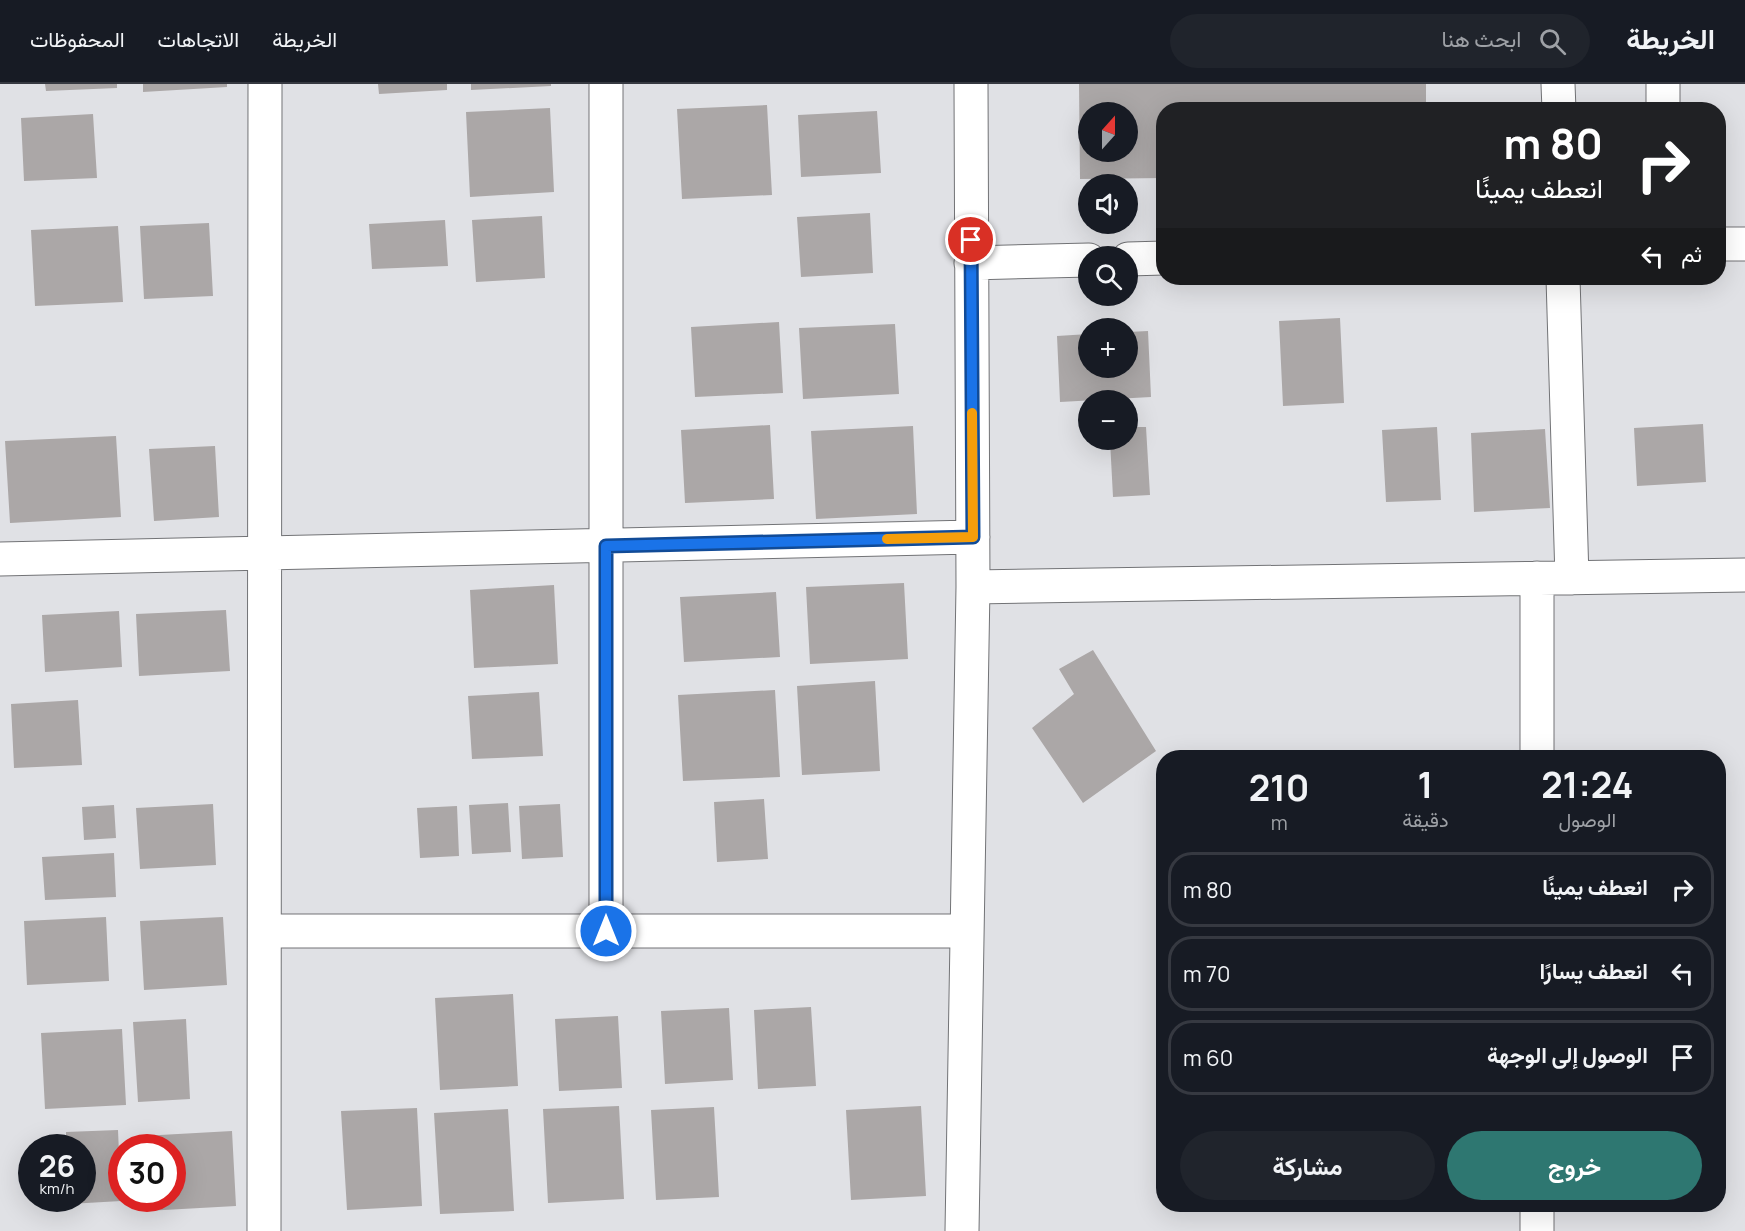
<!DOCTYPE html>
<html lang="ar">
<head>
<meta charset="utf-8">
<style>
	:root { --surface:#171b24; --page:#20242c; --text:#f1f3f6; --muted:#9ea1a6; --line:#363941; --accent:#2e7771 }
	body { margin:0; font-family:Manrope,Vazirmatn,sans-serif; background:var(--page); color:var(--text); direction:rtl; height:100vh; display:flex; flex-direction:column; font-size:22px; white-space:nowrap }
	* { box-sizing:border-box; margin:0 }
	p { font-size:20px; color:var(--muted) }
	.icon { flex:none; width:33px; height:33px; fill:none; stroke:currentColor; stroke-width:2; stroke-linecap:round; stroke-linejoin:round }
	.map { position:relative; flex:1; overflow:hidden; direction:ltr }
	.details { position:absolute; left:1156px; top:666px; width:570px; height:462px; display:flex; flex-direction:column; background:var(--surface); border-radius:24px; box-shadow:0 6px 24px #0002; direction:rtl }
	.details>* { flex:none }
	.top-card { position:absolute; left:1156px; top:18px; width:570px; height:183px; border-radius:24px; box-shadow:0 6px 24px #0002; direction:rtl; background:#202124; color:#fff; overflow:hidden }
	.needle { width:39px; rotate:21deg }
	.tools { position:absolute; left:1078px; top:18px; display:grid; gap:12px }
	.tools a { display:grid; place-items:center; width:60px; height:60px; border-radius:50%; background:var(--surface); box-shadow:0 6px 24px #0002; font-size:30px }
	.speed { position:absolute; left:18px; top:1050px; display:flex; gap:12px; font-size:30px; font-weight:700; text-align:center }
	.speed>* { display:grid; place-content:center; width:78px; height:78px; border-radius:50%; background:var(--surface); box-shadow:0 6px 24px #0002; line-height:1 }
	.speed small { font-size:15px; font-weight:400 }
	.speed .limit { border:9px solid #d22; background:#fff; color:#111 }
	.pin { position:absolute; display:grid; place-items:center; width:51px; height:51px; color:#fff; margin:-26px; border:3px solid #fff; border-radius:50%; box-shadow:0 2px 6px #0007 }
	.me { position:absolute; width:66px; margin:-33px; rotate:0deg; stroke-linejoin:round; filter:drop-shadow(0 0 4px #0008) }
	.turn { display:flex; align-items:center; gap:21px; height:126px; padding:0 24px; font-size:27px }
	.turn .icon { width:78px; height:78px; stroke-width:2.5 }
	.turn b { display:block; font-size:42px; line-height:51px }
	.then { display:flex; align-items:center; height:57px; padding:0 24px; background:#0003; gap:12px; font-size:22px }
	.eta { display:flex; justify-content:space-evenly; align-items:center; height:102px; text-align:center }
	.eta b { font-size:36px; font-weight:700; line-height:42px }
	.cta { display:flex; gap:12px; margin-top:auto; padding:12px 24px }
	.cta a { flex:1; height:69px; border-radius:36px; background:var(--accent); color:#fff; font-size:24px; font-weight:700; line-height:69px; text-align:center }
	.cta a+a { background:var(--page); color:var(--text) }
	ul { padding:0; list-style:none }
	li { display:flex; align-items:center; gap:18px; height:75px; margin:0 12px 9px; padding:0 12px; border:3px solid var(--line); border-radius:24px }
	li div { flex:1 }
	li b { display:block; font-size:22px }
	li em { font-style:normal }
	header { display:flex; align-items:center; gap:36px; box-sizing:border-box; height:84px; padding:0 30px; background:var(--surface); border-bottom:2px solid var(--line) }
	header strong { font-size:28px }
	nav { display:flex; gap:33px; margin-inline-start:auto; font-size:21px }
	.search { width:420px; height:54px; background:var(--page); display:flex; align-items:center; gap:15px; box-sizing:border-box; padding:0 21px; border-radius:33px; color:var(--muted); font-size:22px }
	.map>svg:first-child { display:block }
	.building { fill:#aba7a7; fill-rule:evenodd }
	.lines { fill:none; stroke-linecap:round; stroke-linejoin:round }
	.minor-casing { stroke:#727376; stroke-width:35 }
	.minor { stroke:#fff; stroke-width:33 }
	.route-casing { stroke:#114b97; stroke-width:15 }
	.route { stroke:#1a73e8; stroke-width:10 }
	.slow { stroke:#f59e0b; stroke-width:10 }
</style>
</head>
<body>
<header>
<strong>الخريطة</strong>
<div class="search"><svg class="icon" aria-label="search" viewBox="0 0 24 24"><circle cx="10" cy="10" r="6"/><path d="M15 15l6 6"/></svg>ابحث هنا</div>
<nav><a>الخريطة</a><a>الاتجاهات</a><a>المحفوظات</a></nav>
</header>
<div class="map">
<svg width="1745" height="1147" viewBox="0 0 1745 1147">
	<rect width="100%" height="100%" fill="#e0e1e5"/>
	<!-- building -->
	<path class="building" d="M45,0H117V4L46,7Z
		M143,0H227V3L143,8Z
		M378,0H447V6L379,10Z
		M471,0H551V2L471,6Z
		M1079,0H1426V26H1164V94L1080,95ZM1089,28H1128V68H1089Z
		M767,21L772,111L682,115L677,25Z
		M550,24L554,108L470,113L466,28Z
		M877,27L881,89L801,93L798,31Z
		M93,30L97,94L24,97L21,34Z
		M870,129L873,189L801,193L797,133Z
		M542,132L545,194L476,198L472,136Z
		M445,136L448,182L372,185L369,140Z
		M209,139L213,212L144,215L140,142Z
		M118,142L123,218L35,222L31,146Z
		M1340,234L1344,319L1283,322L1279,237Z
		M779,238L783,309L695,313L691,243Z
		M895,240L899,310L803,315L799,244Z
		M1148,247L1151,313L1060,318L1057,252L1089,250V284H1128V248Z
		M1703,340L1706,398L1637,402L1634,344Z
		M770,341L774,415L685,419L681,346Z
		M913,342L917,430L816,435L811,347Z
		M1128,343H1146L1150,411L1113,413L1110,356H1128Z
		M1437,343L1441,416L1386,418L1382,346Z
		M1545,345L1550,424L1474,428L1471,349Z
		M116,352L121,433L10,439L5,357Z
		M215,362L219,433L154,437L149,365Z
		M904,499L908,575L810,580L806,503Z
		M554,501L558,580L474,584L470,506Z
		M776,508L780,573L684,578L680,513Z
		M226,526L230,587L139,592L136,530Z
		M119,527L122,583L45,588L42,531Z
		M1093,566L1156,667L1083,719L1032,644L1074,610L1059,585Z
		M875,597L880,687L802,691L797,602Z
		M775,606L780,693L683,697L678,611Z
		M539,608L543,672L472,675L468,612Z
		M78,616L82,681L14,684L11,620Z
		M764,715L768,775L717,778L714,718Z
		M508,719L511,768L472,770L469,721Z
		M213,720L216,781L140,785L136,724Z
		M560,720L563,773L522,775L519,722Z
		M114,721L116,754L84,756L82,723Z
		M457,722L459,772L420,774L417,724Z
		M114,769L116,813L45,816L42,773Z
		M106,833L109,897L27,901L24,837Z
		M223,833L227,901L144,906L140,837Z
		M513,910L518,1002L440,1006L435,914Z
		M811,923L816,1002L758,1005L754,926Z
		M729,924L733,996L665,1000L661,927Z
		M618,932L622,1004L559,1007L555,935Z
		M186,935L190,1015L138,1018L133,938Z
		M122,945L126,1021L45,1025L41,949Z
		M619,1022L624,1115L548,1119L543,1025Z
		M921,1022L926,1112L851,1116L846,1026Z
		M714,1023L719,1113L656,1116L651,1026Z
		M417,1024L422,1122L347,1126L341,1027Z
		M508,1025L514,1127L440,1130L434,1029Z
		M118,1046L121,1117L69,1120V1114H82V1064H66V1048Z
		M232,1047L236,1122L146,1127V1114H172V1064H143L142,1052Z"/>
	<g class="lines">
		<!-- minor casing -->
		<g class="minor-casing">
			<path id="minor" d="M606,0V847
				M1558,0L1559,26
				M1663,0V26
				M1719,160H1745
				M1128,175L1164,174
				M971,179L1089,176
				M1563,194L1572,494
				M0,475L973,453
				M1537,494V674
				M973,503L1745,491
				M265,847H967
				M1537,1120V1147
				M264,1147L265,0
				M962,1147L973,503L971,0"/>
		</g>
		<!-- minor -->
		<use href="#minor" class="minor"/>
	</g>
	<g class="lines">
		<!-- route casing -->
		<g class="route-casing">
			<path id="route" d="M606,847V462L973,453L971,156"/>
		</g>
		<!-- route -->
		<use href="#route" class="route"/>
		<!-- slow -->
		<path class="slow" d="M887,455L973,453L972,329"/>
	</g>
</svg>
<div class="tools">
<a><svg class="needle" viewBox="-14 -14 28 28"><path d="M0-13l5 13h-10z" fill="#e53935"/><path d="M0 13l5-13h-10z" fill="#9ea1a6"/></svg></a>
<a><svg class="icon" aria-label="sound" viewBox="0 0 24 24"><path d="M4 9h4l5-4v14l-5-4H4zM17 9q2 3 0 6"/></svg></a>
<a><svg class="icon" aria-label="search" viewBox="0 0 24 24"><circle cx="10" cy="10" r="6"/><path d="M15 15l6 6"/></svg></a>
<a>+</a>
<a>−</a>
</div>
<div class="speed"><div>26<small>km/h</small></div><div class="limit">30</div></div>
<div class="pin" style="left:971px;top:156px;background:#d93025"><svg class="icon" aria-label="arrive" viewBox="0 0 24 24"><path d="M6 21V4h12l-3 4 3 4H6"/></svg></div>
<svg class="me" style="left:606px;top:847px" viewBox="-20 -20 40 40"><circle r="17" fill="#1a73e8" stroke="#fff" stroke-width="3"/><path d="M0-11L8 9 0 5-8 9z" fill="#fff"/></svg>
<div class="top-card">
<div class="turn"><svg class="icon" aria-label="right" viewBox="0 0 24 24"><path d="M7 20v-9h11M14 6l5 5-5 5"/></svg><div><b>80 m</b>انعطف يمينًا</div></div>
<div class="then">ثم<svg class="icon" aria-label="left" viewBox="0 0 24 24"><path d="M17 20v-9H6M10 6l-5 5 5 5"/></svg></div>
</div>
<section class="details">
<div class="eta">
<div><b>21:24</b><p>الوصول</p></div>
<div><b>1</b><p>دقيقة</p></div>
<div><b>210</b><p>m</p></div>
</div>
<ul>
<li><svg class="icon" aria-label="right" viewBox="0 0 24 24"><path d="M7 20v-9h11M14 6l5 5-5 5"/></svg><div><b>انعطف يمينًا</b></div><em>80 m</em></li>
<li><svg class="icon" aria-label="left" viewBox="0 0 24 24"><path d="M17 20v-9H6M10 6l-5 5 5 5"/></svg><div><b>انعطف يسارًا</b></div><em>70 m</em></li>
<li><svg class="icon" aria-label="arrive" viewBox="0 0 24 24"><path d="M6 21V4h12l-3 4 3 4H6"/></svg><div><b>الوصول إلى الوجهة</b></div><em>60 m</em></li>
</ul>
<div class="cta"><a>خروج</a><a>مشاركة</a></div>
</section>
</div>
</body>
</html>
